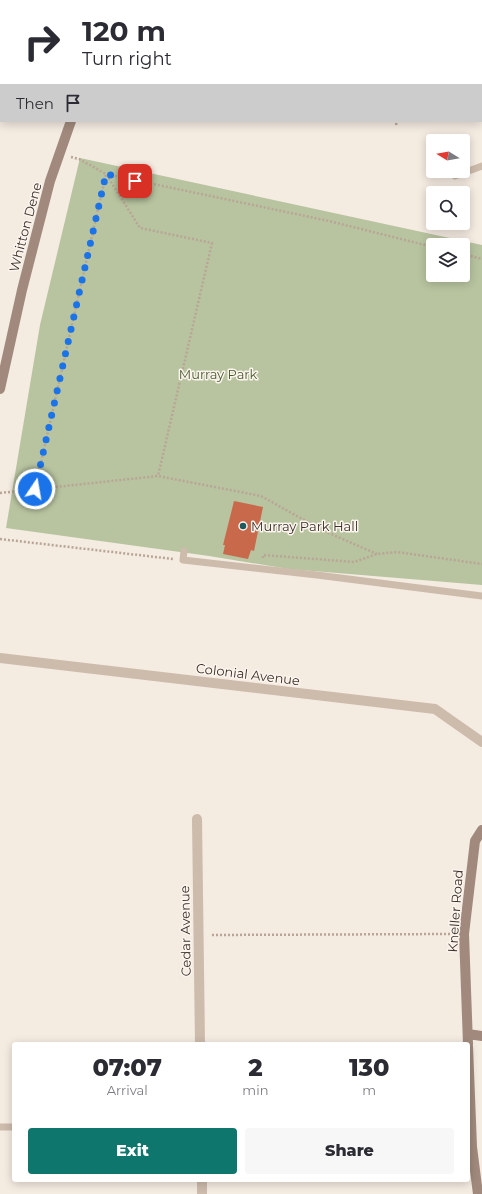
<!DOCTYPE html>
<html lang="en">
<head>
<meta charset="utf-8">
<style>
	:root { --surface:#fff; --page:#f7f7f7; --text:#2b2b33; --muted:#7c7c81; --accent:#0f766e }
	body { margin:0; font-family:Montserrat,sans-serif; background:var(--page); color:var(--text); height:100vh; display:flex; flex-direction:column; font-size:15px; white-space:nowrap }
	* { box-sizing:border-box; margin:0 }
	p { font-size:13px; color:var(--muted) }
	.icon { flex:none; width:22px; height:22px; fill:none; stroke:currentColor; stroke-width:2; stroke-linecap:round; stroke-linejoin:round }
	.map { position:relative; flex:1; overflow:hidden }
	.side { position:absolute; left:12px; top:1042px; width:458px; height:140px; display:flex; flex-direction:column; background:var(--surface); border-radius:4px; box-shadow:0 2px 10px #0003 }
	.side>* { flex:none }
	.hud { position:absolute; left:0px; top:0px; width:482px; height:122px; box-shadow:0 2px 10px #0003; background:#fff; color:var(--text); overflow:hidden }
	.needle { width:26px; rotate:281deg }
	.buttons { position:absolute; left:426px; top:134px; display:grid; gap:8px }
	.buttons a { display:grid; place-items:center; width:44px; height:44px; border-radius:4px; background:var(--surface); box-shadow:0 2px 10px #0003; font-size:20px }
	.pin { position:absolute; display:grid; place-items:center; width:34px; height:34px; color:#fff; margin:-17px; border-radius:8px; box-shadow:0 2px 6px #0006 }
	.me { position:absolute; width:44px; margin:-22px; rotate:12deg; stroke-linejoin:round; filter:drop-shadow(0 0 3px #0008) }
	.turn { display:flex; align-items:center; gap:14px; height:84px; padding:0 16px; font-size:18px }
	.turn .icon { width:52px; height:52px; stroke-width:2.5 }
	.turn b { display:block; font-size:28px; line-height:34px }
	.then { display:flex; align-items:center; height:38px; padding:0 16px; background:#0003; gap:8px; font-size:15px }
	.eta { display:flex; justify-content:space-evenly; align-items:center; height:68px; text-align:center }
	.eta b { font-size:24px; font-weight:800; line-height:28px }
	.action { display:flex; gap:8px; margin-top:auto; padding:8px 16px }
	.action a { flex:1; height:46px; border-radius:4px; background:var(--accent); color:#fff; font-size:16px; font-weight:800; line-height:46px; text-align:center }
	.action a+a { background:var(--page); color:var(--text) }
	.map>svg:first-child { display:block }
	.green { fill:#b8c4a0; fill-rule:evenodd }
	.building { fill:#c8694b }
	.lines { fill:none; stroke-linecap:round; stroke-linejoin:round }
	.path { stroke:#b9a596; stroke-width:2.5; stroke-dasharray:2 2; stroke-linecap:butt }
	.lane { stroke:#cdbbac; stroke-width:7 }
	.street { stroke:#cdbbac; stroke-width:10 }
	.secondary { stroke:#a18a7d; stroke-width:10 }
	.route { stroke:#1a73e8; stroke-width:7; stroke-dasharray:0 12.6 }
	.poi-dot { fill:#1f5a5e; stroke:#fbf5ee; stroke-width:1.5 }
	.labels { text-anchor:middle; stroke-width:3; stroke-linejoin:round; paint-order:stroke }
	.street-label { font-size:13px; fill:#3b302b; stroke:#fbf5ee }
	.park-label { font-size:13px; fill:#4a5a2e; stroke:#fbf5ee }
	.poi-label { font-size:13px; fill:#3b302b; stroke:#fbf5ee; text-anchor:start }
</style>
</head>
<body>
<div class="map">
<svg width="482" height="1194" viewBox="0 0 482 1194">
	<rect width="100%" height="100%" fill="#f4ebe1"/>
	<!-- green -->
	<path class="green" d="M80,158L482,245V585L289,569L209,556L6,528L40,325ZM433,245H463V275H433Z"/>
	<!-- building -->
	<path class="building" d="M234,501L263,507L254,551L251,550L248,559L223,554L225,545H223Z"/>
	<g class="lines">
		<!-- path -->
		<path class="path" d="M410,1V0
			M481,79H482
			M396,125L397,121
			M71,157L79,159L106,174L140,228L212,243L158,476
			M463,254L482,259
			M35,489L106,174L329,221L433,247
			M0,493L158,476L261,496L322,530L377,554
			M0,539L173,559
			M263,558V555L354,562L377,554L397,552L482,564
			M212,935L451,934"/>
		<!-- lane -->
		<path class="lane" d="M455,176L482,166
			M184,551L183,560L317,575L482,596
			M0,1127H14"/>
		<!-- street -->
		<path class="street" d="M307,0V1
			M0,6H1
			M0,658L435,709L482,742
			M197,819L200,1044
			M202,1180V1194"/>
		<!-- secondary -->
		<path class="secondary" d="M116,1V0
			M0,389L22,290L50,181L71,121
			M468,1034L482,1036
			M468,1044L464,934L475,841L482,830
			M468,1046L472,1147L478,1194"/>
	</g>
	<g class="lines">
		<!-- route -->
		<path class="route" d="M35,489L106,174L135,181"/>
	</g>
	<!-- markers -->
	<circle class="poi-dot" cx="243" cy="526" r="4"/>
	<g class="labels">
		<!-- street labels -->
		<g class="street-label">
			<text transform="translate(25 227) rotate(-75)" y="5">Whitton Dene</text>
			<text transform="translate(248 674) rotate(7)" y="5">Colonial Avenue</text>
			<text transform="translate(455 911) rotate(-86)" y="5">Kneller Road</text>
			<text transform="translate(185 931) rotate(-91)" y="5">Cedar Avenue</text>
		</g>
		<!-- park labels -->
		<g class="park-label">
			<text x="218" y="379">Murray Park</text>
		</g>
		<!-- poi labels -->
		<g class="poi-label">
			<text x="251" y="531">Murray Park Hall</text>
		</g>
	</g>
</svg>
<div class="buttons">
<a><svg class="needle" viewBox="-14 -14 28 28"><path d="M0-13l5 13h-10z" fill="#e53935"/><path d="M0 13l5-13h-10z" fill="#7c7c81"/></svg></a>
<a><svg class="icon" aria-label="search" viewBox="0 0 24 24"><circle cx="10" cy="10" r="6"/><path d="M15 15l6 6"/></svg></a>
<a><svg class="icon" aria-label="layers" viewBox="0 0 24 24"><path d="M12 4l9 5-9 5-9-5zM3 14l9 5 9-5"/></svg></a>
</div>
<div class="pin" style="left:135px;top:181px;background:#d93025"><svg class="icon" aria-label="arrive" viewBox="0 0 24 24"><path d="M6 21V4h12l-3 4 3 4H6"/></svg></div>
<svg class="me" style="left:35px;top:489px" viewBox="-20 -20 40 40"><circle r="17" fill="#1a73e8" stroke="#fff" stroke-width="3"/><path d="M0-11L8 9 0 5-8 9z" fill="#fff"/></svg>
<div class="hud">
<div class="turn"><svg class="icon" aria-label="right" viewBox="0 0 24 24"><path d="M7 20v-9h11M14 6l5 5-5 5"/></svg><div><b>120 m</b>Turn right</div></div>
<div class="then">Then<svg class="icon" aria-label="arrive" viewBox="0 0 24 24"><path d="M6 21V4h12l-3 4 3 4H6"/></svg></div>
</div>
<section class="side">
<div class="eta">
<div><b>07:07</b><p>Arrival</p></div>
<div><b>2</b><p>min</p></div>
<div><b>130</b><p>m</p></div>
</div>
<div class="action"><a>Exit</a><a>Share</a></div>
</section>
</div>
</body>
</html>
